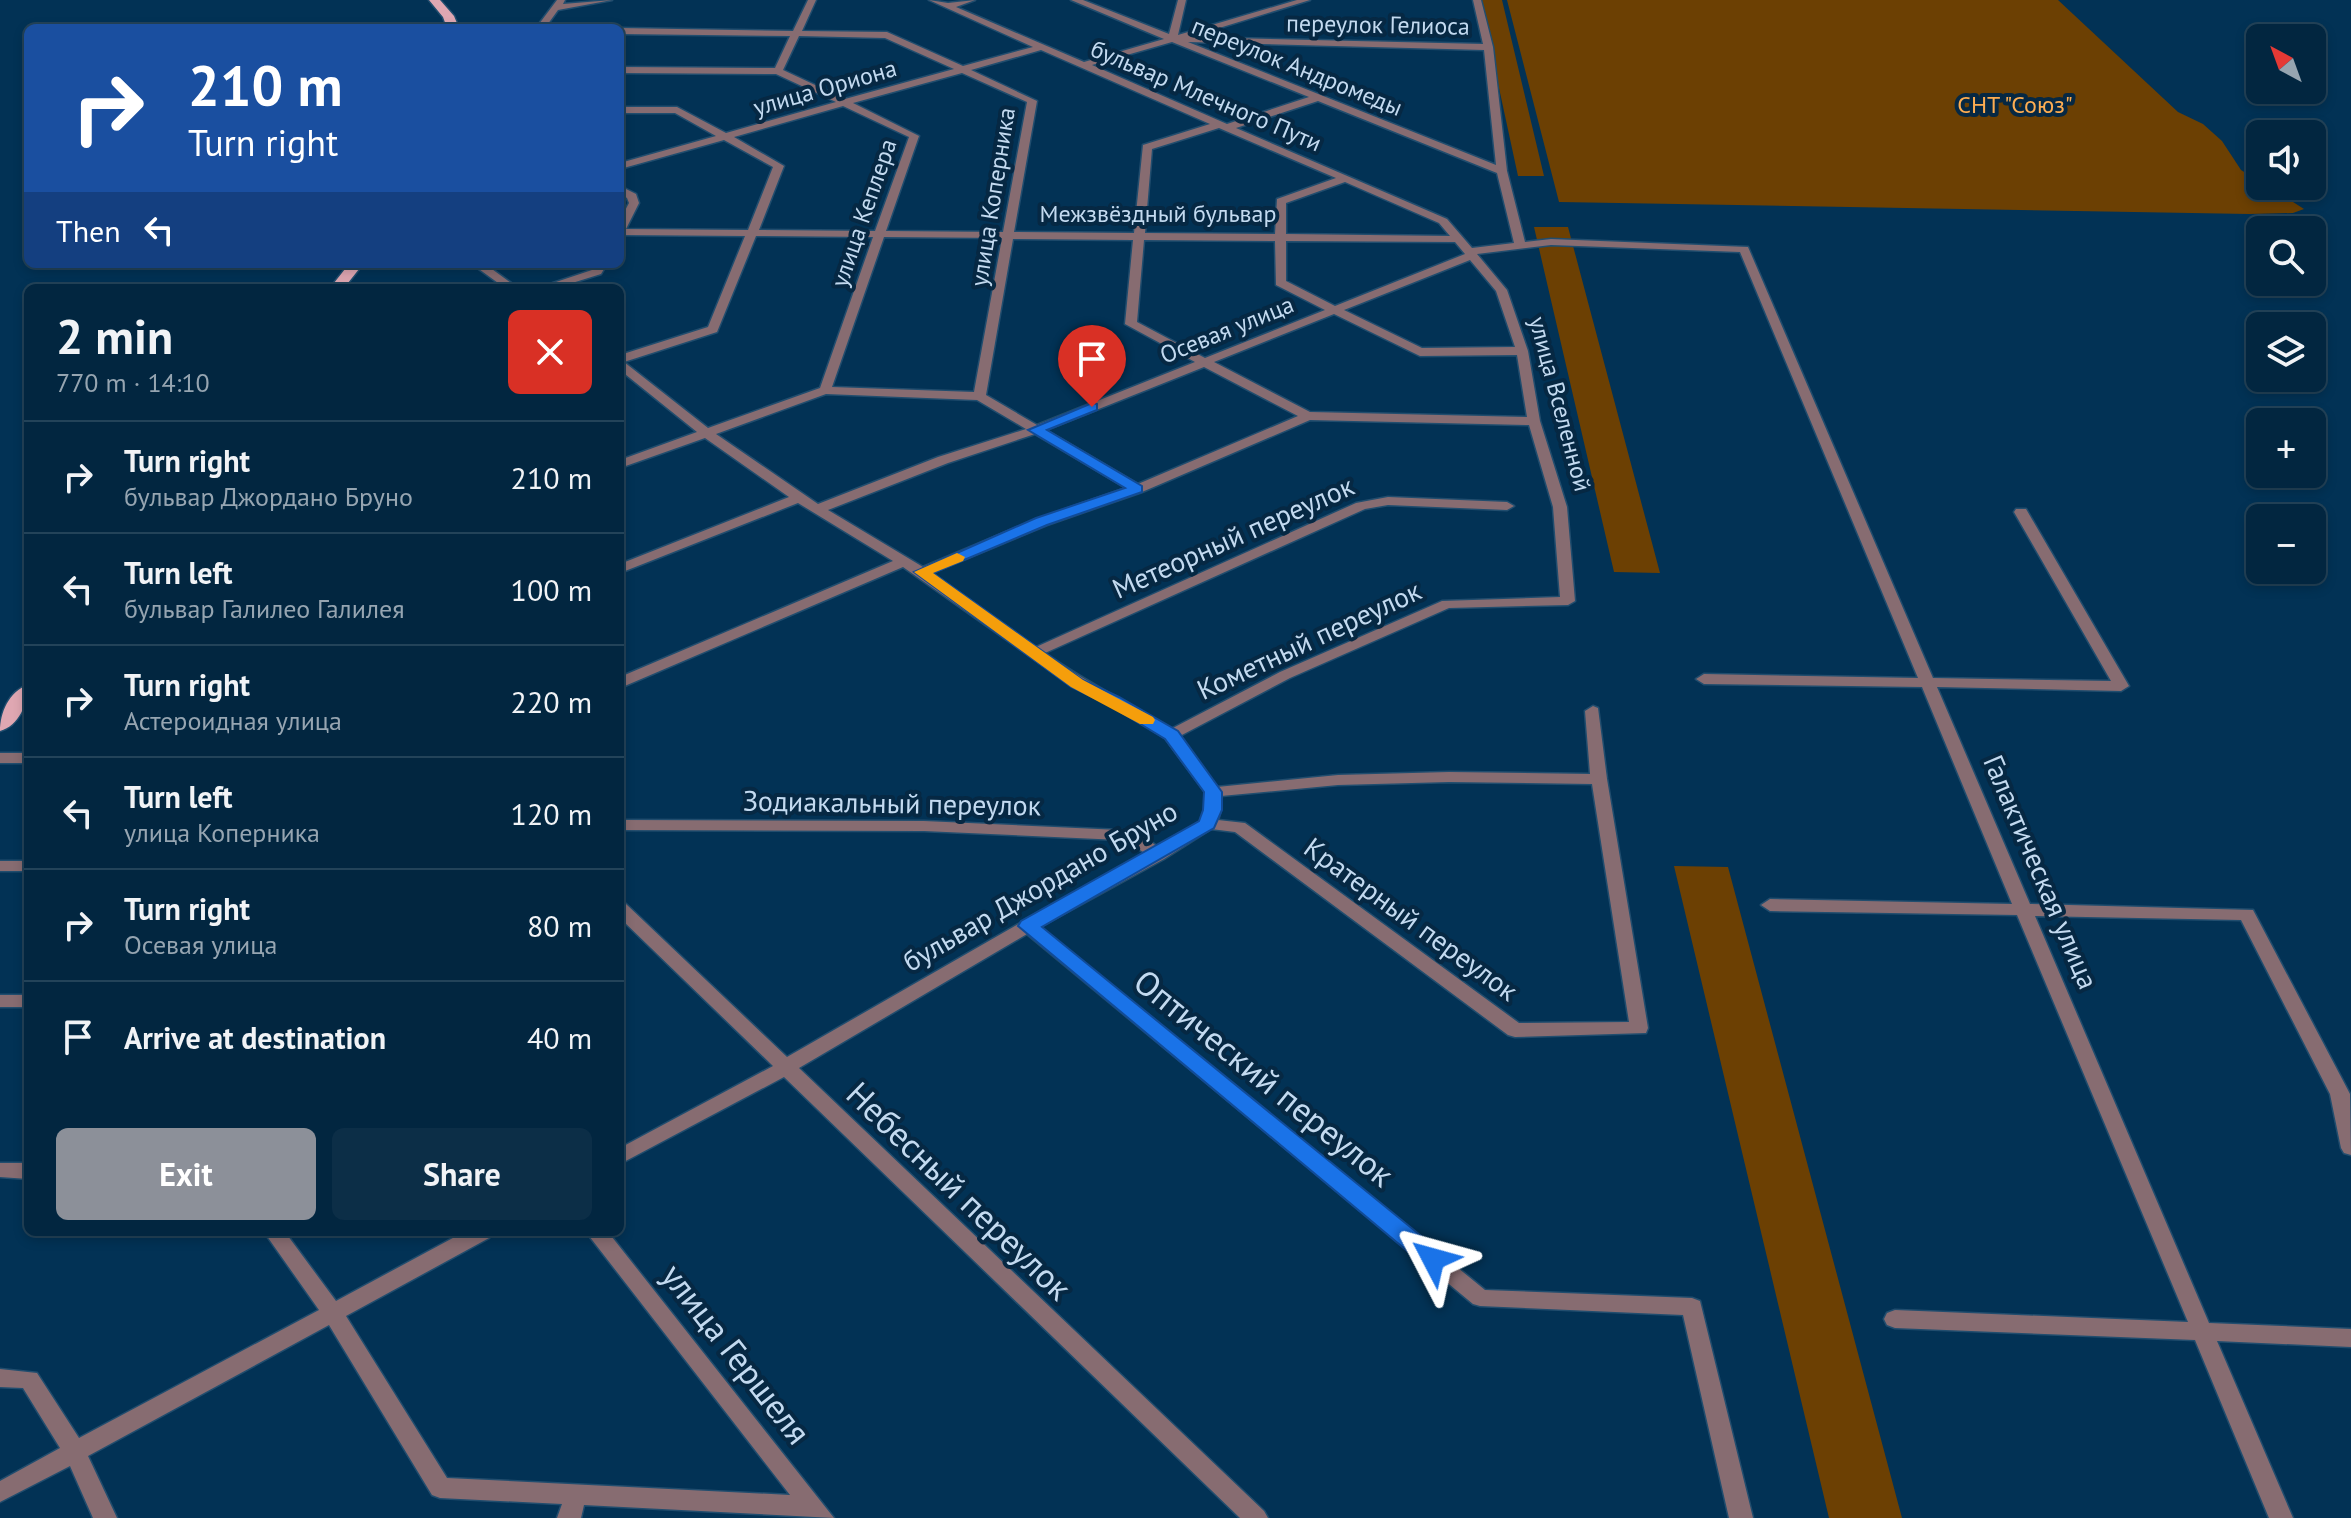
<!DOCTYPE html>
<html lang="en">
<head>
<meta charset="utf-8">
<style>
	:root { --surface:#022640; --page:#0c2e47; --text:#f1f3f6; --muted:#96a5b1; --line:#234359; --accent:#8c9099 }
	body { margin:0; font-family:"PT Sans",sans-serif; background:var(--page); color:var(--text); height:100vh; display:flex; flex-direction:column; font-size:30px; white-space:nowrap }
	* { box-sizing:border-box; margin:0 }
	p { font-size:26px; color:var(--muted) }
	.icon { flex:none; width:44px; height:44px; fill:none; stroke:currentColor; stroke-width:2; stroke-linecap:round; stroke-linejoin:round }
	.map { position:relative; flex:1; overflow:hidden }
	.panel { position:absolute; left:24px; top:284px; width:600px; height:952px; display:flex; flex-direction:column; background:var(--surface); border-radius:12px; box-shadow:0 4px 12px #0003,0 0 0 2px var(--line) }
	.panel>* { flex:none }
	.top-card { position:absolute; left:24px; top:24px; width:600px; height:244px; border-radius:12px; box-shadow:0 4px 12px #0003,0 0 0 2px var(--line); background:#1a4fa0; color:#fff; overflow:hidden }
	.needle { width:52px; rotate:319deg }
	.controls { position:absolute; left:2246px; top:24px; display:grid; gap:16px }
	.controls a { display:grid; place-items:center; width:80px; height:80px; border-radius:12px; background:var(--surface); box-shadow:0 4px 12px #0003,0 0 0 2px var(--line); font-size:40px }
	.pin { position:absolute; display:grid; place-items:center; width:68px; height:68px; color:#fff; margin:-82px -34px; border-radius:50% 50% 50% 0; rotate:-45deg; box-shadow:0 0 8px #0007 }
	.pin .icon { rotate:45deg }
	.me { position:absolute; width:88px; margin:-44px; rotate:309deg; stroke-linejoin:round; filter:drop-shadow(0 0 6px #0008) }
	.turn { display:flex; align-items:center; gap:28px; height:168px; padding:0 32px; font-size:36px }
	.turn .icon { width:104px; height:104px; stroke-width:2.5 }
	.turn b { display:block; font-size:56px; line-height:68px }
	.then { display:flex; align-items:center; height:76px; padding:0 32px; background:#0003; gap:16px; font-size:30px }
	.round { display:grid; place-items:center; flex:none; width:84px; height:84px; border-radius:12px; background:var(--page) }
	.overview { display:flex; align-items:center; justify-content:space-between; height:136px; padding:0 32px }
	h1 { font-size:48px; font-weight:700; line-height:60px }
	.button { display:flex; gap:16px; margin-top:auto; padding:16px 32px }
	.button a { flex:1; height:92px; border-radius:12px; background:var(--accent); color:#fff; font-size:32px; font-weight:700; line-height:92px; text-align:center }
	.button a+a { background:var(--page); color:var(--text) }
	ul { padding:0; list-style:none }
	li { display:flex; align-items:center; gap:24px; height:112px; padding:0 32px; border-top:2px solid var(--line) }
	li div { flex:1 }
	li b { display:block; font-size:30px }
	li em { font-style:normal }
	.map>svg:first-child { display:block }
	.green { fill:#6c4003 }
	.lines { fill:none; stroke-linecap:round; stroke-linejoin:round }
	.minor-casing { stroke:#214d6e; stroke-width:3 }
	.major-casing { stroke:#214d6e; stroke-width:3 }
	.minor { fill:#876c71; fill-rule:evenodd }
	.major { fill:#dfa7b2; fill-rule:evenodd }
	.route { fill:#1a73e8; stroke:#114b97; stroke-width:2 }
	.slow { fill:#f59e0b }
	.labels { text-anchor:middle; stroke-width:8; stroke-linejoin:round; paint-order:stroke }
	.far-street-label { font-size:24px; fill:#c3daf0; stroke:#062843 }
	.far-park-label { font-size:24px; fill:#fdad52; stroke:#062843 }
	.street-label { font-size:28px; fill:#c3daf0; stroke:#062843 }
	.near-street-label { font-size:34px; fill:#c3daf0; stroke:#062843 }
</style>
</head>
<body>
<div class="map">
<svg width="2351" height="1518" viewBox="0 0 2351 1518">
	<rect width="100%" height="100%" fill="#023255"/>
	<!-- green -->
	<path class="green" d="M1480,0H1502L1544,176H1518Z
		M1507,0H2058L2178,112L2203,124L2222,141L2241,170L2260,182V186H2268L2304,209L2293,213L2249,214L1559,202Z
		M1534,227H1568L1660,573L1614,572Z
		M1674,866L1728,867L1902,1518H1829Z"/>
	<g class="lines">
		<!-- minor casing -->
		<g class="minor-casing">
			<path id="minor" d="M557,0H565L563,4L612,0L558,10L545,28H536Z
				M808,0H816L802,31L887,32L963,66L1033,47L929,0L948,3L975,0L956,7L1084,62L1164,39L1071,0H1083L1169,34L1178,0H1186L1178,35L1297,0H1310L1190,37L1483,44L1473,0H1481L1493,47L1507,171L1525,242L1551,239L1748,247L1933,678L2111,681L2014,512L2016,509H2026L2129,686L2121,691L1937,687L2030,904L2253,910L2350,1094L2351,1155L2344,1153L2341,1148L2330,1094L2241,920L2035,916L2209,1323L2351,1329V1347L2217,1341L2293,1518H2269L2195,1340L1895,1328L1887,1325L1884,1319L1887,1313L1895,1310L2188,1322L2017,915L1770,911L1761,905L1770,899L2012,904L1922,687L1704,684L1696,679L1704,674L1918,678L1740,252L1551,245L1477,254L1507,290L1528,351L1540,421L1567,507L1575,601L1568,605L1449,608L1290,678L1180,736L1217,787L1338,775L1449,772L1590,774L1585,711L1593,706L1598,708L1607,779L1648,1028L1646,1033L1515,1037L1508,1035L1235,832L1211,829L1164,859L1040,927L1485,1290L1692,1298L1700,1301L1753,1518H1729L1683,1315L1480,1306L1473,1304L1027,934L799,1068L1264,1511L1268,1518H1240L784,1077L620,1164V1148L773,1066L620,918V902L626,904L787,1057L1022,922L1146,854L1128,842L1120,840L924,831L620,830V820L924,821L1120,830L1139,833L1158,847L1201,821L1205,810V792L1165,738L1108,703L1072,686L903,567L620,688V677L893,561L798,503L620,573V564L789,497L705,438L620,468V460L697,432L620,370V355L708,327L745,236L620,235V220L629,203L627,198L620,193V186L636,194L639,203L626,229L748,230L773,167L724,140L620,169V163L716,136L675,113H620V107H677L726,133L836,102L776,74L620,73V67L775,68L790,36L620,34V28L793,31ZM799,36L885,38L954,69L845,99L783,70ZM1172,42L1309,97L1227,124L1092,65ZM1188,42L1484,50L1496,165ZM1041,50L1210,124L1143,145L1134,233L1014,232L1037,101L971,70ZM962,73L1027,102L1003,232L886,231L919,136L853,103ZM1318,101L1497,173L1514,243L1472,248L1447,219L1236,128ZM843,106L909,137L875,231L759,230L784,166L734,137ZM1219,128L1336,178L1277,199L1275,234L1145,233L1152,149ZM1345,182L1439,223L1450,236L1286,234V203ZM756,236L873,237L820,388L708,428L624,362L717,332ZM884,237L1002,238L974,392L832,387ZM1013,239L1133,240L1125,324L1195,362L1037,425L986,395ZM1144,240L1275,241L1276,285L1325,310L1205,358L1137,322ZM1286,241L1455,242L1465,254L1335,306L1286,281ZM1470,260L1496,291L1515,347L1422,348L1344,310ZM1334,314L1420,356L1517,355L1527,417L1310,412L1214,362ZM1204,367L1298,416L1138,484L1046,430ZM826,394L977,400L1026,429L938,457L818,504L716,434ZM1310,420L1529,425L1553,507L1560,597L1442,601L1280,672L1171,729C1129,703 1085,682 1045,653L1365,509L1388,505L1507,510L1514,506L1507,502L1388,497L1356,503L1036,647L932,573L1047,525L1142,492ZM1035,434L1126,488L1037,519L923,567L828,510L948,463ZM1449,782L1592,784L1629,1022L1519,1023L1245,823L1218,820L1221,810V796L1338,785Z
				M472,264H485L518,288H505Z
				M595,264H607L601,274L556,288H538L592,270Z
				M0,753H28V763H0Z
				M0,861H28V871H0Z
				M0,995H28V1007H0Z
				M0,1163H28V1179L0,1177Z
				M264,1232H285L336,1301L464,1232H492L489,1238L346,1316L447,1478L790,1495L586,1232H608L834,1518L584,1505L581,1518H557L562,1504L440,1498L432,1495L329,1325L88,1456L117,1518H93L70,1466L0,1502V1481L60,1448L23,1388L0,1387V1369L37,1373L79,1438L319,1310Z"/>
		</g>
		<!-- major casing -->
		<g class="major-casing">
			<path id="major" d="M429,0H440L454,16L459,28H447L443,17Z
				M349,264H363L344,288H330Z
				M28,685C28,703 19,726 0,731C0,713 9,691 28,685Z"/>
		</g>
		<!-- minor -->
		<use href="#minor" class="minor"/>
		<!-- major -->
		<use href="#major" class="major"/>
	</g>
	<!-- route -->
	<path class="route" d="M1092,403L1097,404V410L1047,430L1142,486V492L1047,525L933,573L1083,680L1119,697L1178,731L1222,792V810L1214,828L1042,927L1441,1252L1444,1259L1441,1265L1433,1268L1424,1265L1018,926L1021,921L1199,821L1203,810L1204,792L1165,739L1107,704L1071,687L914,572L1036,518L1125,488L1028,430Z"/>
	<!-- slow -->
	<path class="slow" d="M957,553L965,557L963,561L933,573L1083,680L1153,717L1155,720L1153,724H1140L1071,687L914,572Z"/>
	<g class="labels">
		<!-- far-street labels -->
		<g class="far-street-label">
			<text transform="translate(1378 25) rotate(1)" y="8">переулок Гелиоса</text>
			<text transform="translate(1297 67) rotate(22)" y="8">переулок Андромеды</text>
			<text transform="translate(825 88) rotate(-16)" y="8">улица Ориона</text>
			<text transform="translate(1206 96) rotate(23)" y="8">бульвар Млечного Пути</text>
			<text transform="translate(993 197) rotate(-81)" y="8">улица Коперника</text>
			<text transform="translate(864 213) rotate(-71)" y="8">улица Кеплера</text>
			<text x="1158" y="222">Межзвёздный бульвар</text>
			<text transform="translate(1227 330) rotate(-22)" y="8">Осевая улица</text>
			<text transform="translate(1560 404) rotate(75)" y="8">улица Вселенной</text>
		</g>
		<!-- far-park labels -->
		<g class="far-park-label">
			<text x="2015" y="113">СНТ "Союз"</text>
		</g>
		<!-- street labels -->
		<g class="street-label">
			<text transform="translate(1233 537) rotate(-24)" y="10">Метеорный переулок</text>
			<text transform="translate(1309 640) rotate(-25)" y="10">Кометный переулок</text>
			<text transform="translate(892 803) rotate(1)" y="10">Зодиакальный переулок</text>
			<text transform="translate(2041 872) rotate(67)" y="10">Галактическая улица</text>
			<text transform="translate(1040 886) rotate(-30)" y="10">бульвар Джордано Бруно</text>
			<text transform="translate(1411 919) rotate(36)" y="10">Кратерный переулок</text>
		</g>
		<!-- near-street labels -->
		<g class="near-street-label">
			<text transform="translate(1264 1078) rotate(39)" y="12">Оптический переулок</text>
			<text transform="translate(959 1191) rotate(44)" y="12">Небесный переулок</text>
			<text transform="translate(736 1354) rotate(52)" y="12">улица Гершеля</text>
		</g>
	</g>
</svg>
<div class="controls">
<a><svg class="needle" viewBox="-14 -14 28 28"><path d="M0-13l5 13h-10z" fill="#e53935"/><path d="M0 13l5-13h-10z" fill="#96a5b1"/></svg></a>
<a><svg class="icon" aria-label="sound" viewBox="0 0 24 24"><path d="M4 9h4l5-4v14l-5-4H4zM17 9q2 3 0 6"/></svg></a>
<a><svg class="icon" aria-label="search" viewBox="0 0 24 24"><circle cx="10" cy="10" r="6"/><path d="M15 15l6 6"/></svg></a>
<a><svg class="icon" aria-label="layers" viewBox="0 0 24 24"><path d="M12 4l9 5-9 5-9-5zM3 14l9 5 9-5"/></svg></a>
<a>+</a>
<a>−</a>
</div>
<div class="pin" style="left:1092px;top:407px;background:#d93025"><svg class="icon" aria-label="arrive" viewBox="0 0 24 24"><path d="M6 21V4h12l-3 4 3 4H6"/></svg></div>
<svg class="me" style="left:1433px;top:1259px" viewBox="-20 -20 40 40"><path d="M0-17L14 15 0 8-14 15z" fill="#1a73e8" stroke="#fff" stroke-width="4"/></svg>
<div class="top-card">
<div class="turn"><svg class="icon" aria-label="right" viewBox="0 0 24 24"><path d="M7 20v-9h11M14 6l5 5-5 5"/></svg><div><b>210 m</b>Turn right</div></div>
<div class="then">Then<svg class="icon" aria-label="left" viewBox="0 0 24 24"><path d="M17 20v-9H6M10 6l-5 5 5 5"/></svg></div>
</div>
<section class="panel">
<div class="overview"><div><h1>2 min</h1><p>770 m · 14:10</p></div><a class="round" style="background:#d93025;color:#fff"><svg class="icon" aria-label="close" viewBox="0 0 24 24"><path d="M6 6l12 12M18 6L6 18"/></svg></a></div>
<ul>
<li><svg class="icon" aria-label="right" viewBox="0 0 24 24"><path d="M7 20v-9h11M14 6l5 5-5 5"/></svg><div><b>Turn right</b><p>бульвар Джордано Бруно</p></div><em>210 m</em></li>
<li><svg class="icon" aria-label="left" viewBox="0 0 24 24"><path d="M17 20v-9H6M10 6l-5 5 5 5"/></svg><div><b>Turn left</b><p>бульвар Галилео Галилея</p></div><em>100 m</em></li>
<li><svg class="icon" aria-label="right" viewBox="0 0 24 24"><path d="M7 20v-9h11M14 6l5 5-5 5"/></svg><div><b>Turn right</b><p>Астероидная улица</p></div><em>220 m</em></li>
<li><svg class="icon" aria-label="left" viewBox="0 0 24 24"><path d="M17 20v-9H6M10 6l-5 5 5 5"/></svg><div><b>Turn left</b><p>улица Коперника</p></div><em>120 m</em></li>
<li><svg class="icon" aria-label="right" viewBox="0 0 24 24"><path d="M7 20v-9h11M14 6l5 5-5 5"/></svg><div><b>Turn right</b><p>Осевая улица</p></div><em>80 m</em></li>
<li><svg class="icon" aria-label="arrive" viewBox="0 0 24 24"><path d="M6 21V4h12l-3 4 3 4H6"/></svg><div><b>Arrive at destination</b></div><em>40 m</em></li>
</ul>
<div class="button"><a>Exit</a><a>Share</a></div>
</section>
</div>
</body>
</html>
